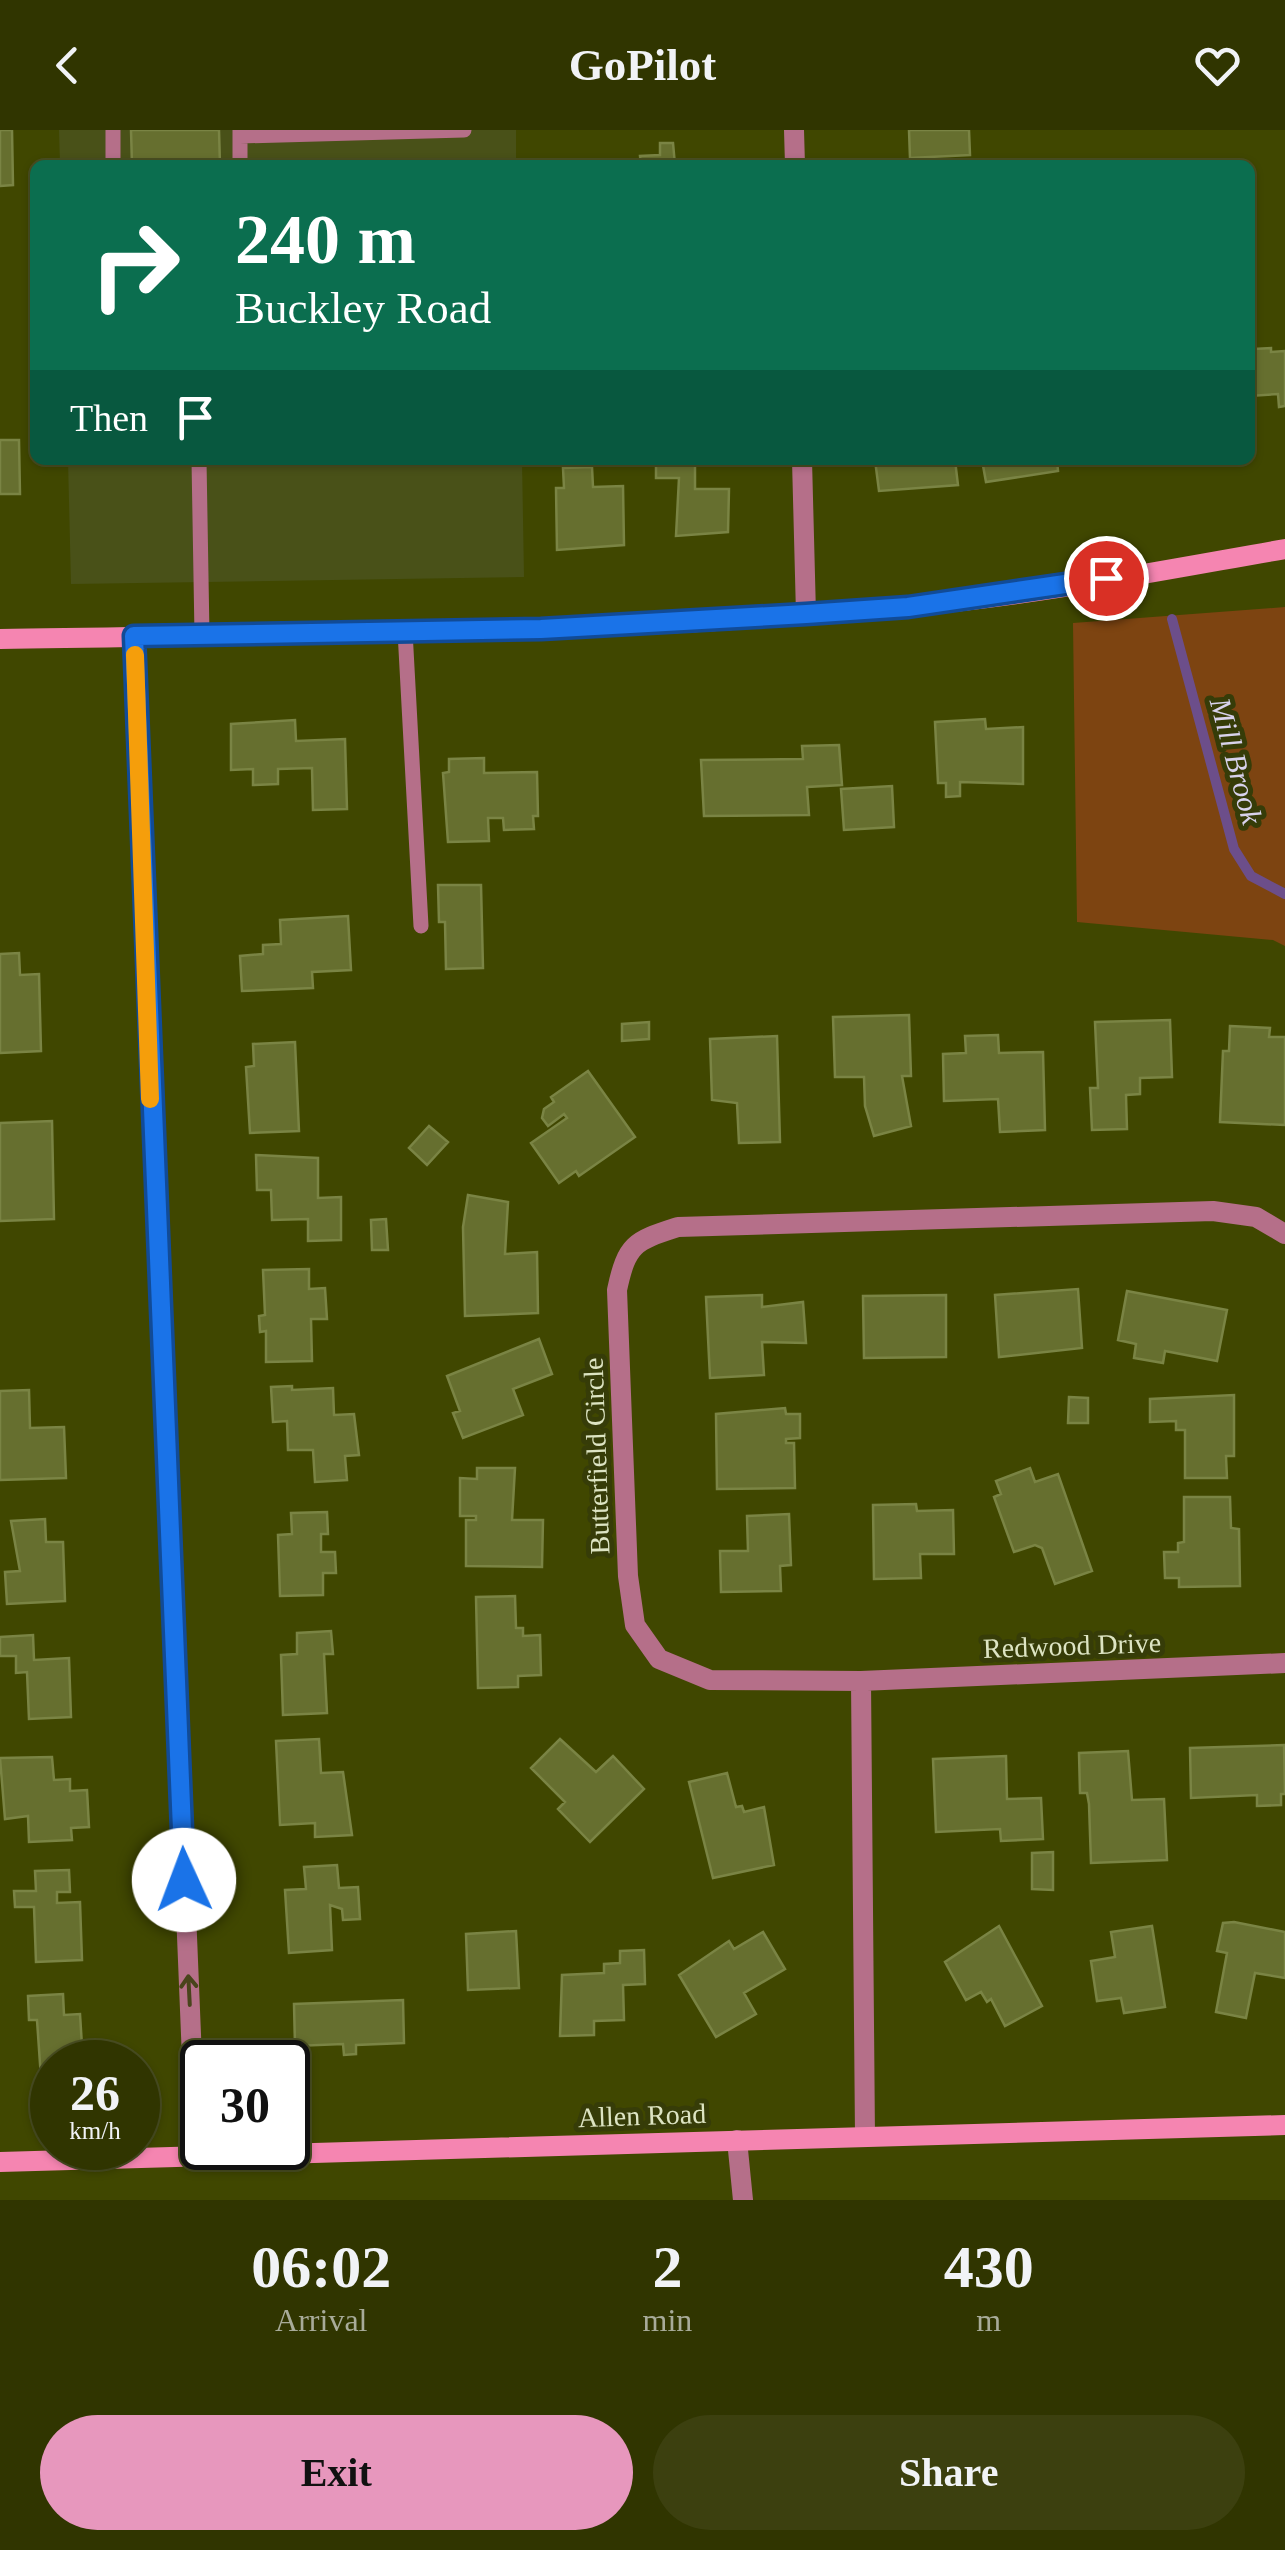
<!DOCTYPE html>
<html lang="en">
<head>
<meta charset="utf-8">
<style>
	:root { --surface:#303500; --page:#3c400f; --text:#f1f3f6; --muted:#a8ab99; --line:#4b5022; --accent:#e797bd }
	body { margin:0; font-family:"Times New Roman",serif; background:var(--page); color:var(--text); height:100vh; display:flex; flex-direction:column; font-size:38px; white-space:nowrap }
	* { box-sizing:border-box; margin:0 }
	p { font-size:32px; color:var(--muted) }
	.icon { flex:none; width:55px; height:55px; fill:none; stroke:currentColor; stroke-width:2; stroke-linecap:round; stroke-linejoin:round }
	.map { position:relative; height:2070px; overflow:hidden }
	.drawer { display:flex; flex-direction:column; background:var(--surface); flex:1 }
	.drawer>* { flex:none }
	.top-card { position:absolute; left:30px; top:30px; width:1225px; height:305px; border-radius:15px; box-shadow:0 2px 8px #0004,0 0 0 2px var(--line); background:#0b6e4f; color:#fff; overflow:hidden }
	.speed { position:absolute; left:30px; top:1910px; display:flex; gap:20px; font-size:50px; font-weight:700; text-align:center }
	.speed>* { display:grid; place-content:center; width:130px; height:130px; border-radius:50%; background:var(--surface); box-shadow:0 2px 8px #0004,0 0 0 2px var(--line); line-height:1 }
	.speed small { font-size:25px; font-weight:400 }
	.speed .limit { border:5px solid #111; border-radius:15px; background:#fff; color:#111 }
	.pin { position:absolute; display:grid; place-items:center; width:85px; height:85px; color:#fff; margin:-42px; border:5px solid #fff; border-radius:50%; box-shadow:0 2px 10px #0007 }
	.me { position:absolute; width:110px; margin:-55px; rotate:358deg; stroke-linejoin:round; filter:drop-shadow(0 0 8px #0008) }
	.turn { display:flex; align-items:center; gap:35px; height:210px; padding:0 40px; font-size:45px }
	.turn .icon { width:130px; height:130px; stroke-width:2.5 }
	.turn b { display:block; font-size:70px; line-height:85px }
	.then { display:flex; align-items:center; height:95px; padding:0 40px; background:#0003; gap:20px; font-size:38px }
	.eta { display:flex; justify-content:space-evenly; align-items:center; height:170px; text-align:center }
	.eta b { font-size:60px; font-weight:800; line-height:70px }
	.cta { display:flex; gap:20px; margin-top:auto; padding:20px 40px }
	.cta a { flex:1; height:115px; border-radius:60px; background:var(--accent); color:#111; font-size:40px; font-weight:800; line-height:115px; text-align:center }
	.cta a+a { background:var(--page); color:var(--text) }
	header { display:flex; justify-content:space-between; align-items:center; height:130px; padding:0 40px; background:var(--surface); font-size:45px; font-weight:800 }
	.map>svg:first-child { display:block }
	.built { fill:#495118 }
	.green { fill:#7d4411 }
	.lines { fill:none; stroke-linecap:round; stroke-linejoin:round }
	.stream { stroke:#6c4e8a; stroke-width:10 }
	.building { fill:#666f2f; stroke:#7a8444; stroke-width:2.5 }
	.lane { stroke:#b56f89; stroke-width:15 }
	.street { stroke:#b56f89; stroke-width:20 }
	.secondary { stroke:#f585b1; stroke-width:20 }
	.oneway { stroke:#49441b }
	.route-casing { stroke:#114b97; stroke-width:25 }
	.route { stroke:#1a73e8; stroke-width:18 }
	.slow { stroke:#f59e0b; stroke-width:18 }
	.labels { text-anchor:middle; stroke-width:10; stroke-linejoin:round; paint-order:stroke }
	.street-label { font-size:28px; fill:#dde4c3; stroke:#363c08 }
	.water-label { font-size:30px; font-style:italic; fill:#d8d2ec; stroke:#363c08 }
</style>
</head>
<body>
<header><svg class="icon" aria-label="back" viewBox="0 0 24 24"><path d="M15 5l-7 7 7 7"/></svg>GoPilot<svg class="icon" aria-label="heart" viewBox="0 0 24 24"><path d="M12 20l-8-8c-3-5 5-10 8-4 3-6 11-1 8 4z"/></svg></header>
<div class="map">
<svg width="1285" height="2070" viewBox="0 0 1285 2070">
	<rect width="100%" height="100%" fill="#404700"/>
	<!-- built -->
	<path class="built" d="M59,0H516V35H60Z
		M68,330H522L524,447L71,454Z"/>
	<!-- green -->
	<path class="green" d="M1285,477V816L1273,810L1077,792L1073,493Z"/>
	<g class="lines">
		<!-- stream -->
		<path class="stream" d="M1172,489L1234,719L1251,746L1285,764"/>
	</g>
	<!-- building -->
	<path class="building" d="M0,0H12L13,55L0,56Z
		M131,0H219L220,35H132Z
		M909,0H969L970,25L910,28Z
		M660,13H673L675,35H641L640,26L660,25Z
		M1271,218V222L1285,221V276L1279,277L1278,264L1250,266L1254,219Z
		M0,310H19L20,364H0Z
		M656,330H695V359H729L728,402L676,406L679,348H656Z
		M875,330H955L958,355L879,361Z
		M982,330H1057L1058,341L986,352Z
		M592,337L593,357L623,356L624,415L557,420L556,358H564L563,338Z
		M985,589L986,599L1023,597V654L960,652V666L946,667V653H938L935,592Z
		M295,590L296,611L345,609L347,679L313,680L312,638L278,639V654L253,655V639L231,640V594Z
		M839,615L842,655L807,657L809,685L704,686L701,630L803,629L802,616Z
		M484,628V643L537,642L538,686H533L534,699L504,700L503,688H488L489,711L448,712L443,643L449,642V629Z
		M892,656L894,697L844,700L841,659Z
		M438,755H481L483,838L446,839L445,792H439Z
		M348,786L351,840L312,842L313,858L242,861L240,826L263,824V815L281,814L280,790Z
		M19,823L20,845L39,844L41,921L0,923V824Z
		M909,885L911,946H902L911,996L874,1006L865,976L864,947H835L833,887Z
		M1170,890L1172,947L1140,948V964L1126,965L1127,999L1092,1000L1090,958H1098L1095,892Z
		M649,892V909L622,911V894Z
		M1230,896L1270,898L1269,907H1285V995L1220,992L1223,921H1229Z
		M998,905L999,923L1043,922L1045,1000L1000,1002L998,969L944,971L943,924L966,923L965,906Z
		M777,906L780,1012L739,1013L737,973L712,970L710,909Z
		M295,912L299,1001L250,1003L246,937L254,936L253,914Z
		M588,941L635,1007L579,1046L576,1041L559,1053L531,1013L567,988L564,984L548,996L542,988L544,979L554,972L551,967Z
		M52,991L54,1089L0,1091V993Z
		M429,996L448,1012L427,1035L409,1018Z
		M256,1025L318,1028V1068L341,1067V1110L308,1111V1089L272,1090L271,1060H257Z
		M468,1065L508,1072L505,1124L537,1122L538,1183L465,1186L463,1097Z
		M386,1089L388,1120H372L371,1090Z
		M309,1139V1159L325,1158L327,1189H311L312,1231L266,1232V1201L260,1202L259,1186L265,1185L263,1140Z
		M1078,1159L1082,1218L999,1227L995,1165Z
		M1127,1161L1227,1180L1217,1231L1165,1221L1163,1233L1134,1228L1136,1214L1118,1210Z
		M762,1165V1177L803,1172L806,1213L762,1212L764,1245L710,1248L706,1167Z
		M946,1165V1227L864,1228L863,1166Z
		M539,1209L552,1244L513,1259L523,1285L463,1308L453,1283L460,1281L447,1246Z
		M292,1256V1260L333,1258L334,1285L354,1284L359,1325L345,1326L347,1350L315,1352L313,1320H288L287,1291L273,1292L271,1257Z
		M29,1260L30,1298L64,1297L66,1348L0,1350V1261Z
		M1234,1265V1326H1226L1227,1348H1185V1300H1176V1291L1150,1292V1269Z
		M1069,1267L1088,1268V1293H1068Z
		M785,1278L786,1284H800V1308L786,1309V1313H794L795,1358L717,1359L716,1284Z
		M477,1338H515L512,1390H543L542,1437L466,1436V1390H476V1386H460V1348L477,1349Z
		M1030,1338L1035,1352L1058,1344L1092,1441L1055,1454L1042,1418L1035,1415L1014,1422L994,1367L1001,1364L996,1351Z
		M1184,1367H1230L1231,1398L1239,1399L1240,1456L1179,1457V1448H1165L1164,1422H1178V1413L1184,1412Z
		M916,1374L917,1381L953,1380L954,1424H920L921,1448L874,1449L873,1375Z
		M327,1382L328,1404H321V1422H335L336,1443H323V1465L280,1466L278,1405L292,1404L291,1383Z
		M789,1384L791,1435L780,1436L781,1461L721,1462L720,1421H748L747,1386Z
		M45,1389L46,1412H63L65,1471L7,1474L5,1442L20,1441L11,1391Z
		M515,1466L516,1498H523V1506L540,1505L541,1545L518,1546V1557L478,1558L476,1467Z
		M331,1501L333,1524H324L327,1583L283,1585L281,1525L297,1524V1503Z
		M33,1505L34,1530L69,1528L71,1587L29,1589L27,1542L16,1543V1526H0V1507Z
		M319,1609L321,1643L343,1642L352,1705L315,1707V1693L280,1695L276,1611Z
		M560,1609L596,1642L613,1626L644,1659L590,1712L558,1679L565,1672L531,1638Z
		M1284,1615L1285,1664H1281V1675L1257,1676V1665L1191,1668L1190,1618Z
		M1128,1621L1132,1670L1164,1669L1167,1730L1091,1733L1089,1674L1087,1663H1080L1079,1623Z
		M1006,1626L1007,1669L1041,1668L1043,1709L1001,1711L1000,1699L936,1702L933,1629Z
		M52,1627L54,1650L70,1649V1661L87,1660L89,1697L71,1698L72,1710L29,1712L28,1686L5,1689L0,1628Z
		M727,1643L736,1677L742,1676L744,1682L764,1677L774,1735L713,1748L689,1652Z
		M1053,1722V1760L1032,1759V1723Z
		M337,1735L339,1758L358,1757L360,1789L343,1790L342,1779L330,1775L332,1820L289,1823L285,1760L306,1759L304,1737Z
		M69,1740L70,1762H57V1773L80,1772L82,1830L36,1832L34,1777H15L14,1761H36L35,1741Z
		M1234,1792L1285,1802V1848L1255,1843L1246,1888L1216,1882L1227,1823L1217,1821L1223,1793Z
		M999,1796L1042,1876L1005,1896L991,1869L987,1872L981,1862L966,1870L945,1832Z
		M1152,1796L1165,1877L1124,1883L1121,1868L1097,1871L1091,1831L1115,1827L1111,1802Z
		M516,1801L519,1858L468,1860L466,1804Z
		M763,1802L785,1839L744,1863L756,1884L716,1907L679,1845L729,1811L734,1819Z
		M644,1820L645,1854L623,1855L624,1890L594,1891V1905L560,1906L562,1845L604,1843V1834L620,1833V1821Z
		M63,1864L64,1885L80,1884L83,1932H52V1948H41L37,1890H29L28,1866Z
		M403,1870L404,1913L356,1915V1924L344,1925L343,1914L295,1916L294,1874Z"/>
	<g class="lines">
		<!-- lane -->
		<path class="lane" d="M240,0V6L464,0
			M113,35V0
			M240,35V6
			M199,330L202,505
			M405,501L421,796"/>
		<!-- street -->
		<path class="street" d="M794,0L795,35
			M802,330L806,484
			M134,506L196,2027
			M1285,1104L1256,1087L1213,1081L678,1097C635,1111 627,1113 617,1160L628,1446L635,1495L659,1529L710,1550L861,1551L1285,1533
			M861,1551L865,2007
			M737,2010L743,2070"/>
		<!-- secondary -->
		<path class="secondary" d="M0,509C301,504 604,505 905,477C1032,466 1159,441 1285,419
			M0,2032L1285,1995"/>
	</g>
	<!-- one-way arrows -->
	<defs><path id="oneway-shaft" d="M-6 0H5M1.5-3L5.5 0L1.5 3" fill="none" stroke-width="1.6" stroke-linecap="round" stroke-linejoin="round" transform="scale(2.5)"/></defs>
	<use class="oneway" href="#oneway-shaft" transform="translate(189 1860) rotate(-93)"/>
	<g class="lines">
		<!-- route casing -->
		<g class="route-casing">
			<path id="route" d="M184,1750L134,506L541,499L806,484L908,477L1106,448"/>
		</g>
		<!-- route -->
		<use href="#route" class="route"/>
		<!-- slow -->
		<path class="slow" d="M135,525L150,969"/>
	</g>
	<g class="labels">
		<!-- street labels -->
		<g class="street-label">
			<text transform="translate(596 1326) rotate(-92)" y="10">Butterfield Circle</text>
			<text transform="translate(1072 1515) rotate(-2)" y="10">Redwood Drive</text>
			<text transform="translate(642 1985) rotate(-2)" y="10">Allen Road</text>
		</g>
		<!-- water labels -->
		<g class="water-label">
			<text transform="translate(1236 631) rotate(75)" y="10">Mill Brook</text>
		</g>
	</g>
</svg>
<div class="speed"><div>26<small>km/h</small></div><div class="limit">30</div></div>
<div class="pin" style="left:1106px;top:448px;background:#d93025"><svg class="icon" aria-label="arrive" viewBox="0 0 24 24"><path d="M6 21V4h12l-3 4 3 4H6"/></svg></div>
<svg class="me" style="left:184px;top:1750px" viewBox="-20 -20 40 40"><circle r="19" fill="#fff"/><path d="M0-13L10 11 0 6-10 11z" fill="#1a73e8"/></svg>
<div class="top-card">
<div class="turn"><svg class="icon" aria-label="right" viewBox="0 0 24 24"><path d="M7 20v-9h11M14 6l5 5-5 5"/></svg><div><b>240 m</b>Buckley Road</div></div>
<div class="then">Then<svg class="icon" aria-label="arrive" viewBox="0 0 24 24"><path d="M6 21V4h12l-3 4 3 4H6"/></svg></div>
</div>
</div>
<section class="drawer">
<div class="eta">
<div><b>06:02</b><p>Arrival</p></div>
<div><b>2</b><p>min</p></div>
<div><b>430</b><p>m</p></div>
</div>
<div class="cta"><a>Exit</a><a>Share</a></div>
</section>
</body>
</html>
